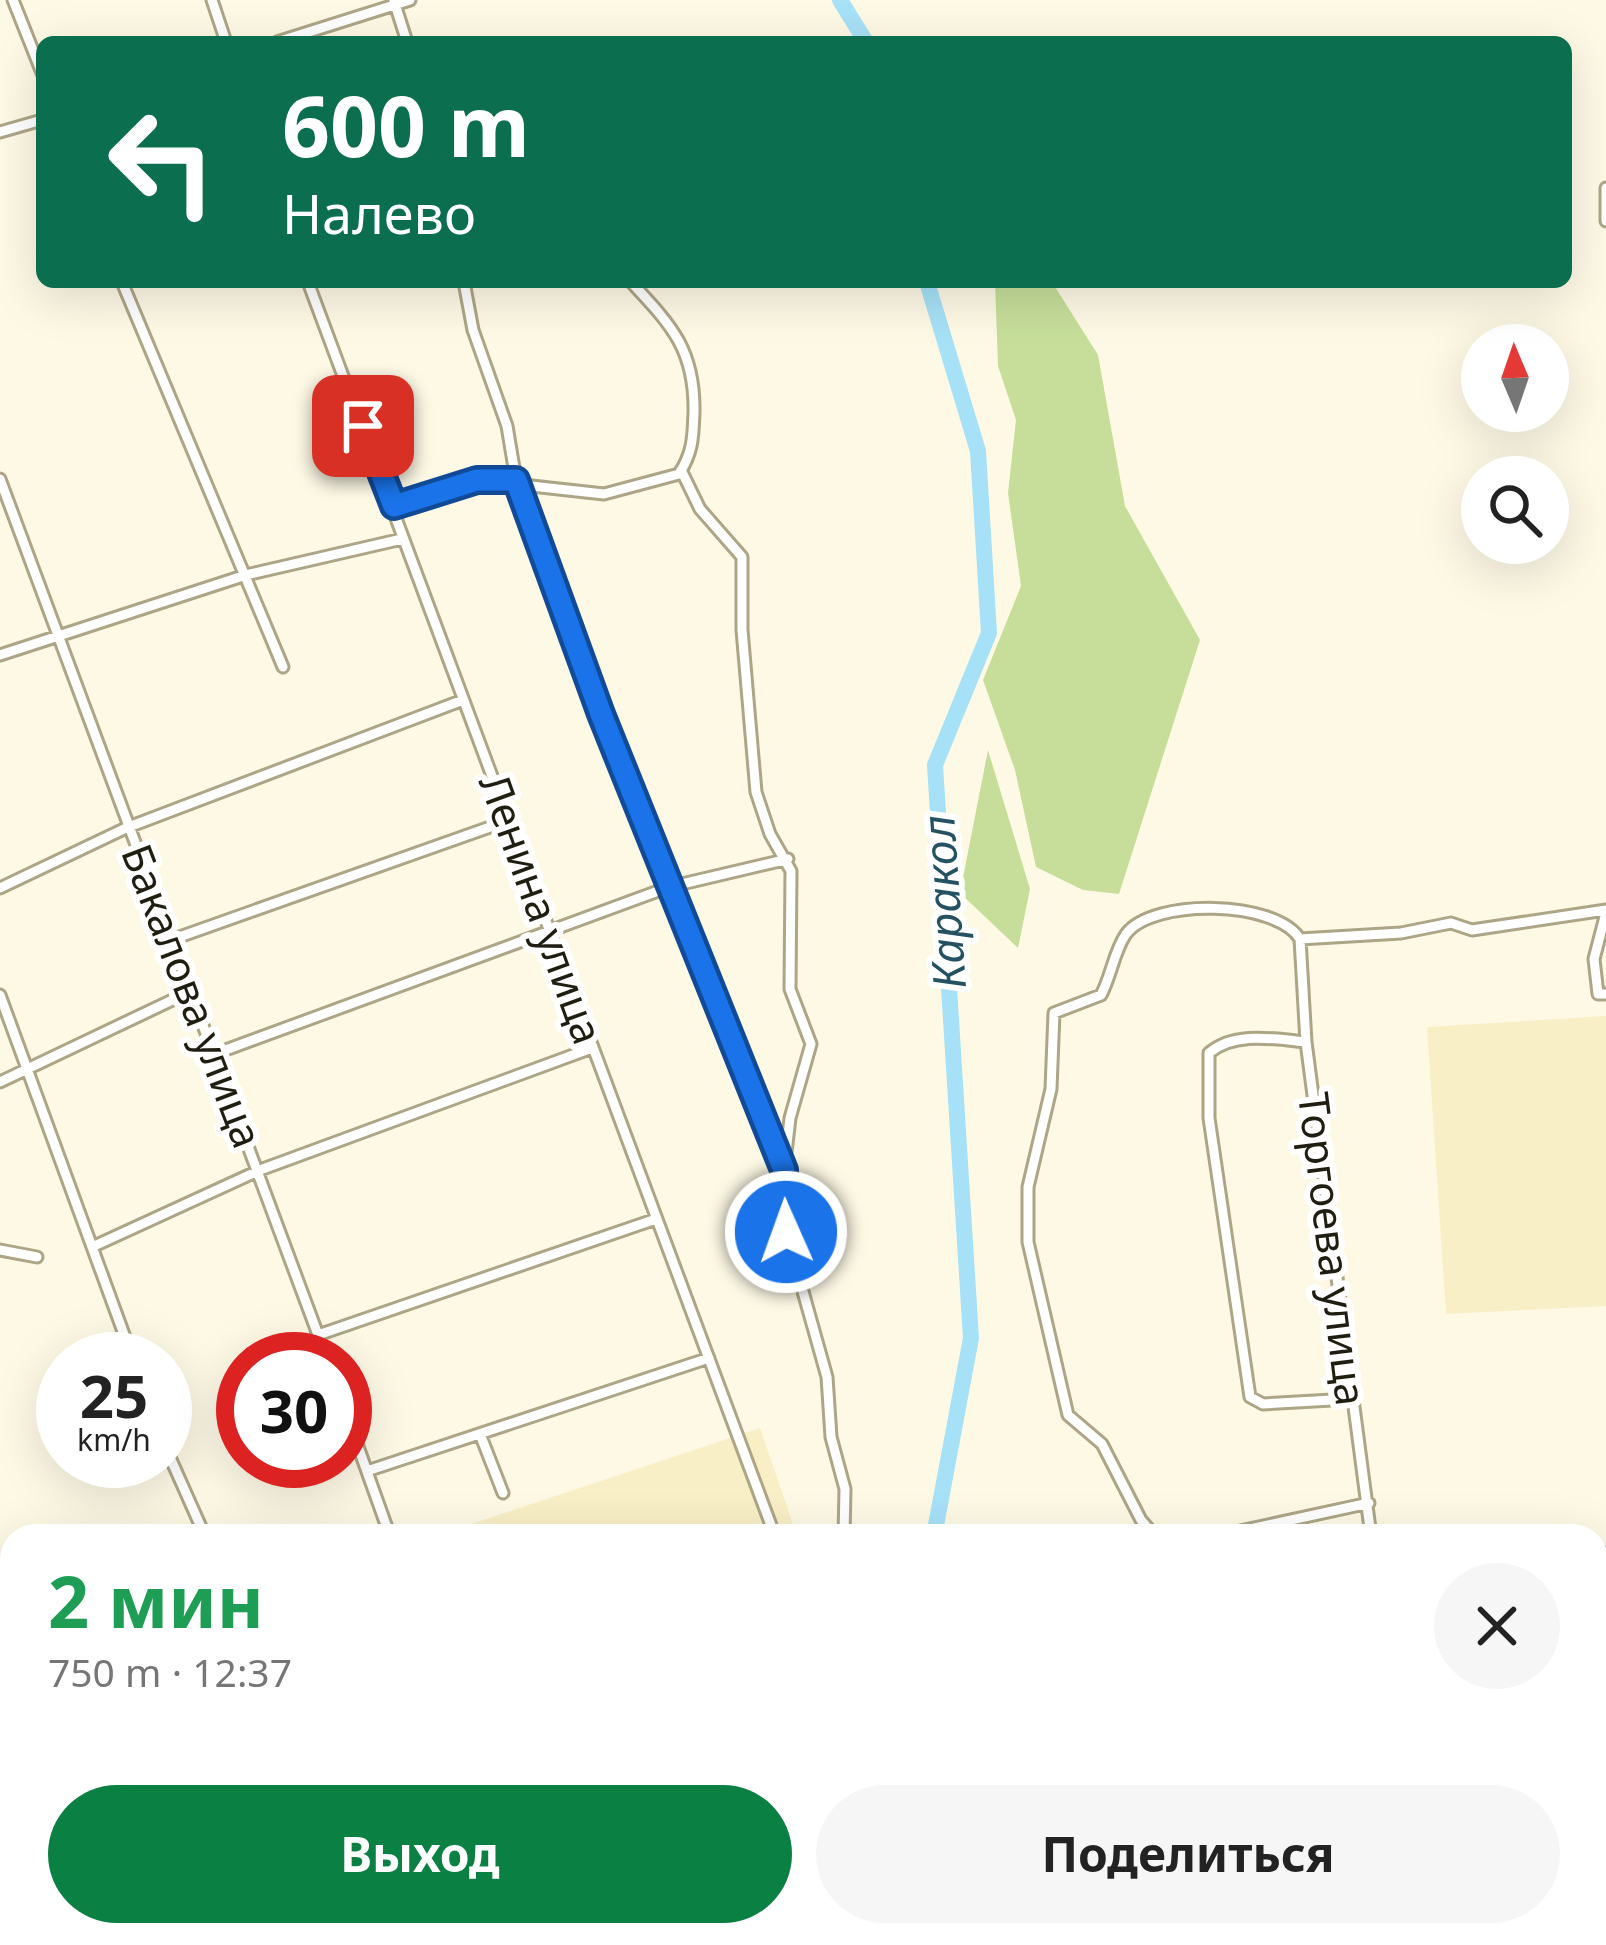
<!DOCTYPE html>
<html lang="ru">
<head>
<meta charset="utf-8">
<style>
	:root { --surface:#fff; --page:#f6f6f6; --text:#222; --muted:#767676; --accent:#0b8043 }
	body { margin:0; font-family:"Noto Sans",sans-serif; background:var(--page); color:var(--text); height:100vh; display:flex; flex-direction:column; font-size:45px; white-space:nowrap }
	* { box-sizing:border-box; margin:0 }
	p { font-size:39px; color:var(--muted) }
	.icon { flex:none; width:66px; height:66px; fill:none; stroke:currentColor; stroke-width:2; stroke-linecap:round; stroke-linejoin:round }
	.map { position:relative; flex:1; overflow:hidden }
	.side { position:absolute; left:0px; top:1524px; width:1608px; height:423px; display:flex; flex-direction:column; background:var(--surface); border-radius:36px 36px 0 0; box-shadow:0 12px 48px #0002 }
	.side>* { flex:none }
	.hud { position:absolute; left:36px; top:36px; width:1536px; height:252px; border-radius:18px; box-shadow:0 12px 48px #0002; background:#0b6e4f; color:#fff; overflow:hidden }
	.needle { width:78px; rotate:358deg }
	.controls { position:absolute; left:1461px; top:324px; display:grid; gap:24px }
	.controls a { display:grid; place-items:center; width:108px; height:108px; border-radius:50%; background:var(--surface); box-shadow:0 12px 48px #0002; font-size:60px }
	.speed { position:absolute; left:36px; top:1332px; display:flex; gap:24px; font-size:60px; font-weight:700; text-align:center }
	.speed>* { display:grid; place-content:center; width:156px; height:156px; border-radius:50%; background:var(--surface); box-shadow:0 12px 48px #0002; line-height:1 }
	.speed small { font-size:30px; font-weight:400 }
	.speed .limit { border:18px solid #d22; background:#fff; color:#111 }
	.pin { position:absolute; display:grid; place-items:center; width:102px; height:102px; color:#fff; margin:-51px; border-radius:24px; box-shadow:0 6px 18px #0006 }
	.me { position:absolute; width:132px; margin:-66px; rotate:358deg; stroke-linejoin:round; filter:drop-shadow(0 0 9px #0008) }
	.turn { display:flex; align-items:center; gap:42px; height:252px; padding:0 48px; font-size:54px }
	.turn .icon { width:156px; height:156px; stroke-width:2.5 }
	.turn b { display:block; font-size:84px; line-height:102px }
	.round { display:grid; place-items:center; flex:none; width:126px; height:126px; border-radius:63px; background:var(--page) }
	.summary { display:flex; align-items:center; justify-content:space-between; height:204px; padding:0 48px }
	h1 { font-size:72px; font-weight:700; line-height:90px; color:#1e9e55 }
	.primary-button { display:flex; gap:24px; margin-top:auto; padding:24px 48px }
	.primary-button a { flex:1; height:138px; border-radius:72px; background:var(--accent); color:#fff; font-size:48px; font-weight:700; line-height:138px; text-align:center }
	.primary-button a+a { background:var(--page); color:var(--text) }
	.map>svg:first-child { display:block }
	.built { fill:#f9efc6 }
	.green { fill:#c6de9a }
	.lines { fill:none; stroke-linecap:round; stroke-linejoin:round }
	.river { stroke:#a7e1f7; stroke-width:16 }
	.minor-casing { stroke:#ada586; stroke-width:15 }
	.minor { stroke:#fff; stroke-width:9 }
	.route-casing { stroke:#114b97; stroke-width:30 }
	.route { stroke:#1a73e8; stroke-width:21 }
	.labels { text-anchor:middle; stroke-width:12; stroke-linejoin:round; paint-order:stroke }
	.street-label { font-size:42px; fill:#201d11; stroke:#fff }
	.water-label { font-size:45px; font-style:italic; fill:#255263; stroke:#fff }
</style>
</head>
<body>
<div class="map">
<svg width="1606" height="1945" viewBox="0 0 1606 1945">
	<rect width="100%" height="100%" fill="#fef9e5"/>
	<!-- built -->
	<path class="built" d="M1606,1016V1306L1446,1314L1427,1027Z
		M760,1428L797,1536H435Z
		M431,1935H932L935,1945H436Z"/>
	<!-- green -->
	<path class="green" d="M995,282H1052L1098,355L1125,506L1200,640L1119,894L1083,890L1036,867L1015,770L983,680L1021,586L1008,493L1016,420L998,366Z
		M988,750L1030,889L1018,948L960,893Z"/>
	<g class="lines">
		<!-- river -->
		<path class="river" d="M840,0L866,42
			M927,282L978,451L989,633L935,765L971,1338L934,1536
			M1083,1935L1086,1945"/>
		<!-- minor casing -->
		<g class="minor-casing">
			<path id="minor" d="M13,0L42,73
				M212,0L226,42
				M394,1L407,42
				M277,42L410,0
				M0,132L42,120
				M1606,188V221
				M122,282L283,667
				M308,282L775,1536
				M464,282L473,330L507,426L516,480L557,601L782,1165
				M681,470L700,509L742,557V630L756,792L770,834L791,871L790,989L811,1044L790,1118L784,1170L786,1231L827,1377L831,1437L845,1489L844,1536
				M0,479L327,1359
				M394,506L477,480L604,494L679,474C693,452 693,438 694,412C695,350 672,326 631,282
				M0,655L246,575L402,539
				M0,888L126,828L463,700
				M1606,913L1594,959L1598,994H1606
				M1300,939L1401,933L1451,923L1472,930L1606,910
				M168,941L507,821
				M0,995L133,1359
				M1306,1042C1275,1039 1234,1031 1209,1053V1118L1250,1397L1263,1404L1350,1399
				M212,1055L669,887L788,859
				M0,1082L187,993
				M92,1247L260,1170L592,1048
				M0,1250L37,1257
				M318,1335L656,1219
				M345,1410L390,1536
				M480,1434L503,1493
				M165,1446L205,1536
				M367,1471L709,1358
				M1155,1536L1141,1520L1102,1444L1068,1415L1028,1242V1187L1051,1089L1054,1013L1101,995C1111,977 1114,951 1126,934C1153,898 1276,900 1300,939L1306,1042L1371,1536
				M1217,1536L1369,1503
				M1596,1555L1606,1553
				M1596,1822H1606
				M914,1935L918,1945
				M1214,1935L1218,1945
				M1316,1935L1319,1945
				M1434,1935L1437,1945
				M1535,1935L1537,1945"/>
		</g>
		<!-- minor -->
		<use href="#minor" class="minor"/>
	</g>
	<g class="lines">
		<!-- route casing -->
		<g class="route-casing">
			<path id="route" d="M363,426L394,506L477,480H516L601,714L784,1170L786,1232"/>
		</g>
		<!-- route -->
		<use href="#route" class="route"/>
	</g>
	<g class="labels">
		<!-- street labels -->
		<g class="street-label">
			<text transform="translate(541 909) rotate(70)" y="15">Ленина улица</text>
			<text transform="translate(192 996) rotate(69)" y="15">Бакалова улица</text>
			<text transform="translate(1332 1249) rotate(83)" y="15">Торгоева улица</text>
		</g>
		<!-- water labels -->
		<g class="water-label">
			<text transform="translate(944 902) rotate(-94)" y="16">Каракол</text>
		</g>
	</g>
</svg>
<div class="controls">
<a><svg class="needle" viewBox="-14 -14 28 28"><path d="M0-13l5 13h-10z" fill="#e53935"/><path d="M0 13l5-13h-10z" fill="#767676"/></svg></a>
<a><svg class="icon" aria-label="search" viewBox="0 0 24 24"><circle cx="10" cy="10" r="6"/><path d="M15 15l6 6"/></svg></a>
</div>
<div class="speed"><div>25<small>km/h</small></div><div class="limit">30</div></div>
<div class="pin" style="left:363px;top:426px;background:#d93025"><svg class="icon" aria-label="arrive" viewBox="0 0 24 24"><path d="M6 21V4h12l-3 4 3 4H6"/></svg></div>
<svg class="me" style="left:786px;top:1232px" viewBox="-20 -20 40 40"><circle r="17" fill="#1a73e8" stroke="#fff" stroke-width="3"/><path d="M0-11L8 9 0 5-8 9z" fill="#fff"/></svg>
<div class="hud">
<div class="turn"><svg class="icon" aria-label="left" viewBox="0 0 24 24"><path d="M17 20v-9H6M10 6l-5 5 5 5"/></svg><div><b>600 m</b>Налево</div></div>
</div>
<section class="side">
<div class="summary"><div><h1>2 мин</h1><p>750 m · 12:37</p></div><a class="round"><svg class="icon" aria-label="close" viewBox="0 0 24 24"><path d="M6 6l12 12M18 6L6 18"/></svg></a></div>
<div class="primary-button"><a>Выход</a><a>Поделиться</a></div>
</section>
</div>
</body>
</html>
